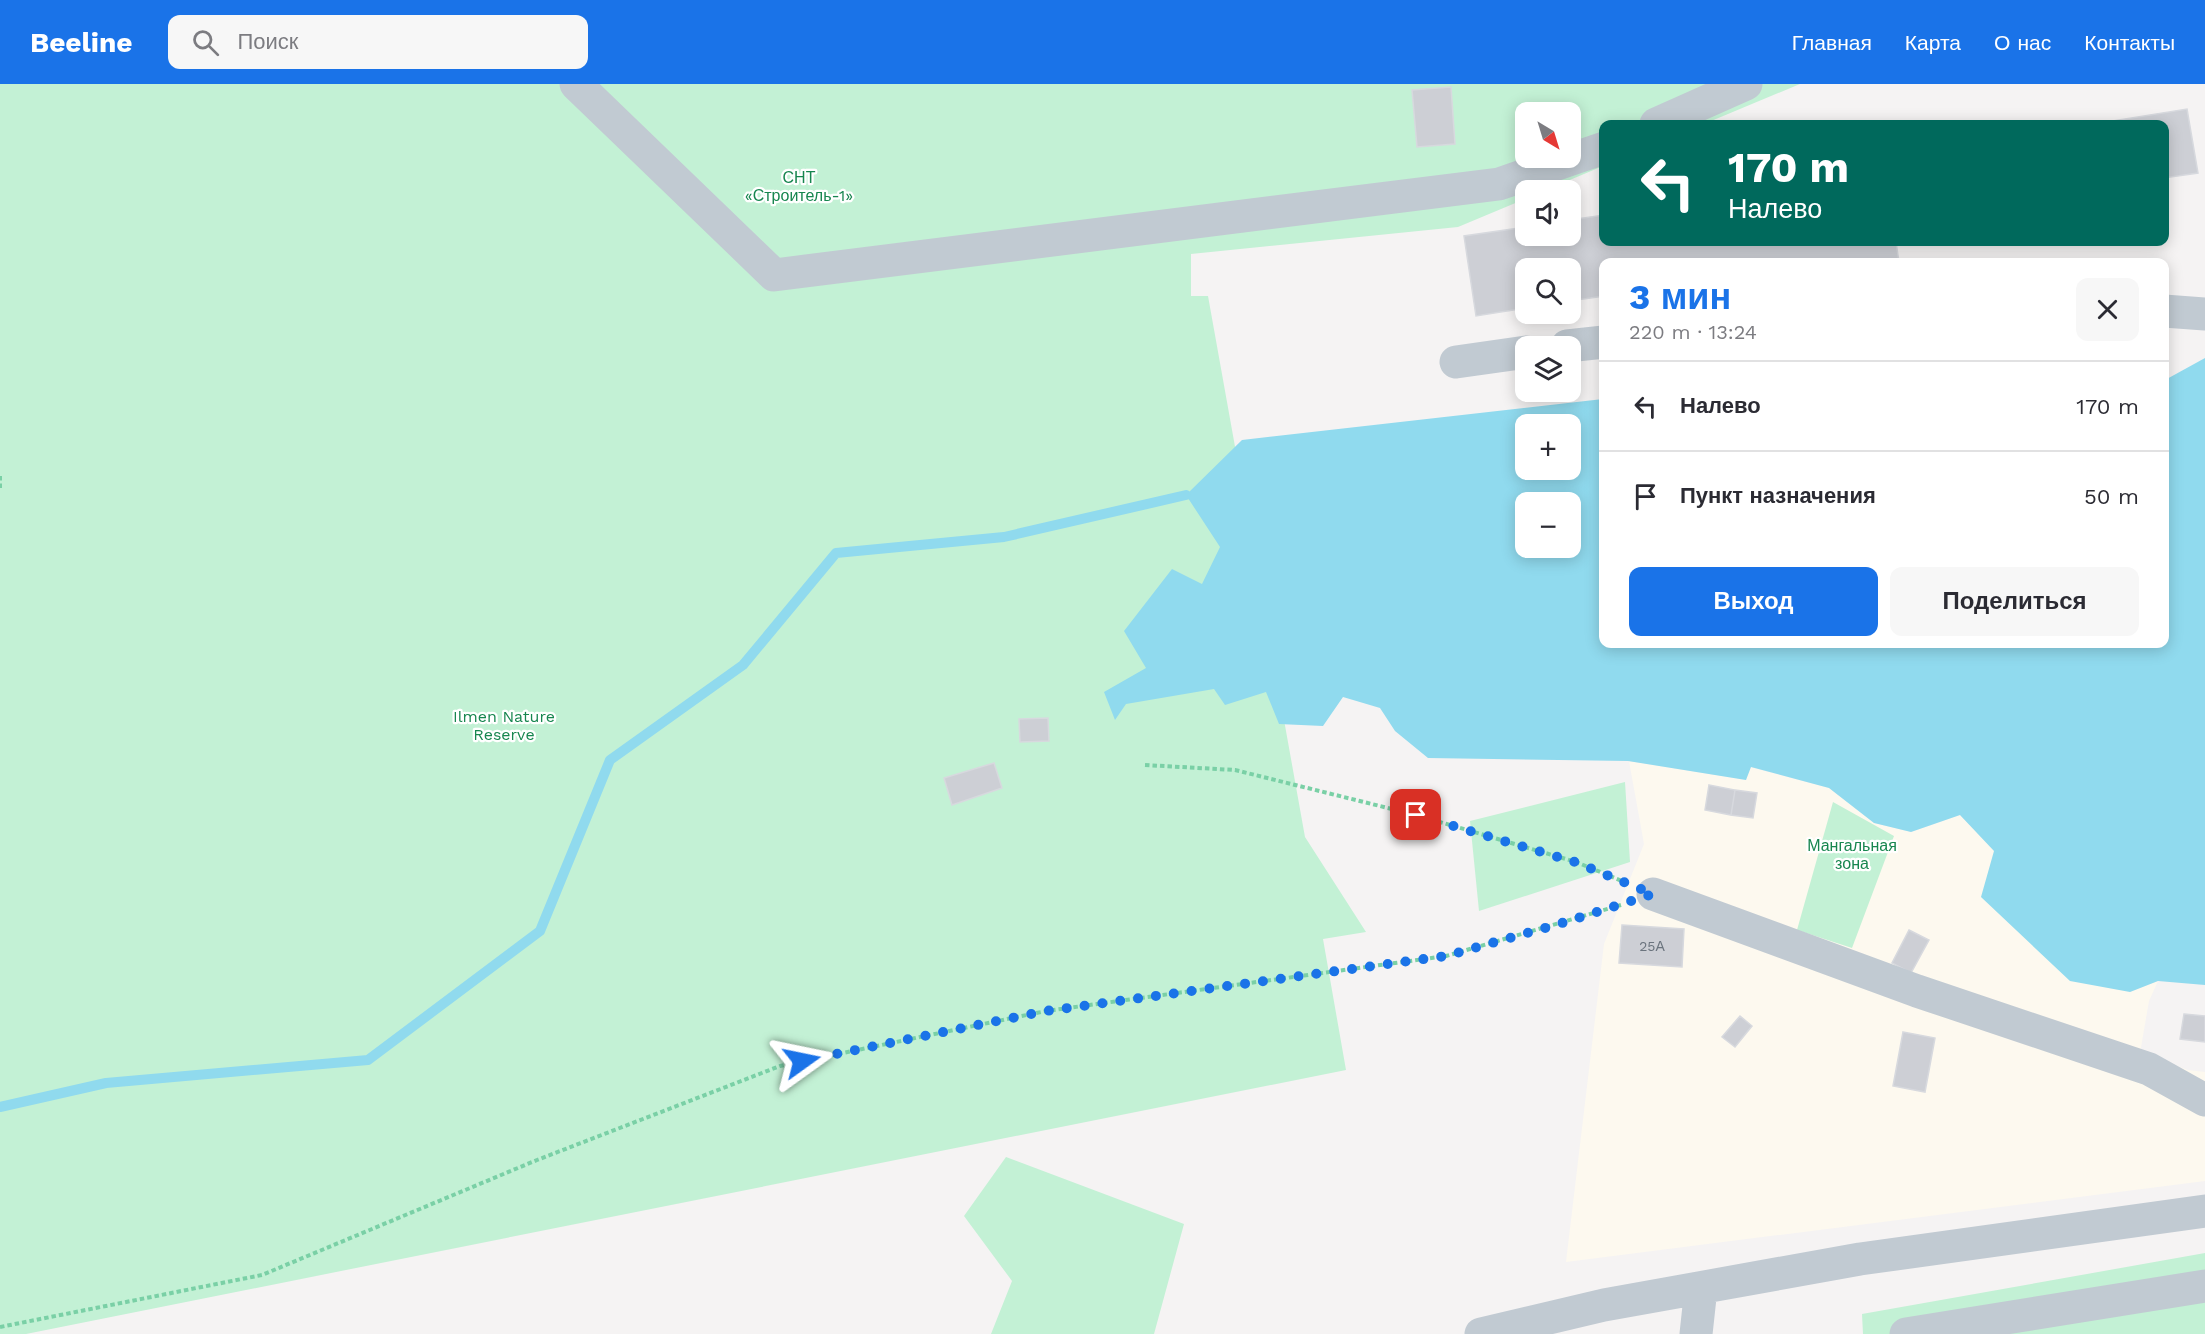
<!DOCTYPE html>
<html lang="ru">
<head>
<meta charset="utf-8">
<style>
	:root { --surface:#fff; --page:#f7f7f7; --text:#2b2b33; --muted:#7c7c81; --line:#e1e1e2; --accent:#1a73e8 }
	body { margin:0; font-family:"Work Sans",sans-serif; background:var(--page); color:var(--text); height:100vh; display:flex; flex-direction:column; font-size:22px; white-space:nowrap }
	* { box-sizing:border-box; margin:0 }
	p { font-size:20px; color:var(--muted) }
	.icon { flex:none; width:33px; height:33px; fill:none; stroke:currentColor; stroke-width:2; stroke-linecap:round; stroke-linejoin:round }
	.map { position:relative; flex:1; overflow:hidden }
	.panel { position:absolute; left:1599px; top:174px; width:570px; height:390px; display:flex; flex-direction:column; background:var(--surface); border-radius:12px; box-shadow:0 3px 15px #0003 }
	.panel>* { flex:none }
	.hud { position:absolute; left:1599px; top:36px; width:570px; height:126px; border-radius:12px; box-shadow:0 3px 15px #0003; background:#00695c; color:#fff; overflow:hidden }
	.needle { width:39px; rotate:142deg }
	.buttons { position:absolute; left:1515px; top:18px; display:grid; gap:12px }
	.buttons a { display:grid; place-items:center; width:66px; height:66px; border-radius:12px; background:var(--surface); box-shadow:0 3px 15px #0003; font-size:30px }
	.pin { position:absolute; display:grid; place-items:center; width:51px; height:51px; color:#fff; margin:-26px; border-radius:12px; box-shadow:0 3px 9px #0006 }
	.me { position:absolute; width:66px; margin:-33px; rotate:78deg; stroke-linejoin:round; filter:drop-shadow(0 0 4px #0008) }
	.turn { display:flex; align-items:center; gap:21px; height:126px; padding:0 30px; font-size:27px }
	.turn .icon { width:78px; height:78px; stroke-width:2.5 }
	.turn b { display:block; font-size:42px; line-height:51px }
	.round { display:grid; place-items:center; flex:none; width:63px; height:63px; border-radius:12px; background:var(--page) }
	.overview { display:flex; align-items:center; justify-content:space-between; height:102px; padding:0 30px }
	h1 { font-size:36px; font-weight:700; line-height:45px; color:var(--accent) }
	.cta { display:flex; gap:12px; margin-top:auto; padding:12px 30px }
	.cta a { flex:1; height:69px; border-radius:12px; background:var(--accent); color:#fff; font-size:24px; font-weight:700; line-height:69px; text-align:center }
	.cta a+a { background:var(--page); color:var(--text) }
	ul { padding:0; list-style:none }
	li { display:flex; align-items:center; gap:18px; height:90px; padding:0 30px; border-top:2px solid var(--line) }
	li div { flex:1 }
	li b { display:block; font-size:22px }
	li em { font-style:normal }
	header { display:flex; align-items:center; gap:36px; box-sizing:border-box; height:84px; padding:0 30px; background:var(--accent); color:#fff }
	header strong { font-size:28px }
	nav { display:flex; gap:33px; margin-inline-start:auto; font-size:21px }
	.search { width:420px; height:54px; background:var(--page); display:flex; align-items:center; gap:15px; box-sizing:border-box; padding:0 21px; border-radius:12px; color:var(--muted); font-size:22px }
	.map>svg:first-child { display:block }
	.commercial { fill:#fdf9ef }
	.green { fill:#c3f1d5; fill-rule:evenodd }
	.water { fill:#90daee; fill-rule:evenodd }
	.lines { fill:none; stroke-linecap:round; stroke-linejoin:round }
	.stream { stroke:#90daee; stroke-width:10 }
	.building { fill:#cdcfd5; stroke:#d7d9de; stroke-width:1.5 }
	.path { stroke:#7ad0a6; stroke-width:4; stroke-dasharray:4.5 3; stroke-linecap:butt }
	.minor { stroke:#c1cad2; stroke-width:33 }
	.route { stroke:#1a73e8; stroke-width:10; stroke-dasharray:0 18 }
	.labels { text-anchor:middle; stroke-width:4.5; stroke-linejoin:round; paint-order:stroke }
	.number-label { font-size:14px; fill:#6b747e }
	.park-label { font-size:16px; fill:#17864f; stroke:#fff }
</style>
</head>
<body>
<header>
<strong>Beeline</strong>
<div class="search"><svg class="icon" aria-label="search" viewBox="0 0 24 24"><circle cx="10" cy="10" r="6"/><path d="M15 15l6 6"/></svg>Поиск</div>
<nav><a>Главная</a><a>Карта</a><a>О нас</a><a>Контакты</a></nav>
</header>
<div class="map">
<svg width="2205" height="1250" viewBox="0 0 2205 1250">
	<rect width="100%" height="100%" fill="#f5f3f3"/>
	<!-- commercial -->
	<path class="commercial" d="M1629,677L1746,696L1750,683L1829,704L1874,739L1911,748L1960,731L2130,908L2158,897L2149,917L2140,969L2188,986L2205,988V1097L1566,1178L1604,860L1644,760Z"/>
	<!-- green -->
	<path class="green" d="M0,0H1800L1704,40H1604L1603,82L1546,106H1526L1525,115L1458,143L1191,170V212H1208L1305,753L1366,848L1323,855L1346,986L26,1250H0ZM1526,28H1570V74H1526Z
		M1625,698L1630,778L1479,827L1470,737Z
		M1833,718L1894,752L1852,864L1797,846Z
		M1006,1073L1184,1140L1154,1250H991L1012,1197L964,1132Z
		M2205,1169V1250H1863L1862,1230Z"/>
	<!-- water -->
	<path class="water" d="M2205,274V901L2158,897L2130,908L2070,897L1981,813L1994,767L1960,731L1911,748L1874,739L1829,704L1751,683L1746,696L1628,677L1428,674L1395,647L1380,624L1343,613L1323,642L1279,640L1266,608L1225,621L1214,605L1126,620L1115,636L1104,608L1146,584L1124,547L1172,485L1202,500L1220,463L1186,411L1242,356L1603,315L1604,560H2164L2165,296ZM1526,340H1570V386H1526ZM1570,418V464H1526V418Z"/>
	<g class="lines">
		<!-- stream -->
		<path class="stream" d="M0,1023L106,999L368,976L540,847L610,676L743,581L836,469L1004,453L1186,411"/>
	</g>
	<!-- building -->
	<path class="building" d="M1451,3L1455,60L1417,63L1412,6Z
		M2187,25L2198,89L2164,94V40H2094Z
		M1604,131V158H1896L1899,178H1604V212L1570,217V184H1526V224L1476,232L1464,152L1526,143V152H1570V136Z
		M1048,634L1049,657L1020,658L1019,635Z
		M994,679L1002,704L952,721L944,694Z
		M1709,701L1735,706L1731,731L1705,726Z
		M1735,706L1757,709L1753,734L1731,731Z
		M1622,841L1684,845L1682,883L1619,879Z
		M1909,846L1929,856L1911,889L1892,879Z
		M2184,930L2205,932V958L2180,955Z
		M1740,932L1752,942L1735,963L1722,953Z
		M1903,948L1935,954L1925,1008L1893,1002Z"/>
	<g class="lines">
		<!-- path -->
		<path class="path" d="M0,392V406
			M1145,681L1235,686L1416,731L1576,778L1622,797
			M0,1243L262,1191L537,1076L780,982L1046,927L1446,872L1621,821"/>
		<!-- minor -->
		<path class="minor" d="M576,0L774,191L1499,100L1604,64
			M1656,40L1746,0
			M2164,227L2205,230
			M1567,262L1604,258
			M1456,278L1526,268
			M1653,810L1917,907L2149,985L2205,1016
			M1481,1250L1604,1221L1860,1175L2205,1127
			M1696,1250L1701,1204
			M1906,1250L2205,1202"/>
	</g>
	<g class="lines">
		<!-- route -->
		<path class="route" d="M802,977L1046,927L1446,872L1559,840L1653,810L1575,778L1416,731"/>
	</g>
	<g class="labels">
		<!-- number labels -->
		<g class="number-label">
			<text x="1652" y="867">25А</text>
		</g>
		<!-- park labels -->
		<g class="park-label">
			<text x="799" y="99">СНТ<tspan x="799" dy="18">«Строитель-1»</tspan></text>
			<text x="504" y="638">Ilmen Nature<tspan x="504" dy="18">Reserve</tspan></text>
			<text x="1852" y="767">Мангальная<tspan x="1852" dy="18">зона</tspan></text>
		</g>
	</g>
</svg>
<div class="buttons">
<a><svg class="needle" viewBox="-14 -14 28 28"><path d="M0-13l5 13h-10z" fill="#e53935"/><path d="M0 13l5-13h-10z" fill="#7c7c81"/></svg></a>
<a><svg class="icon" aria-label="sound" viewBox="0 0 24 24"><path d="M4 9h4l5-4v14l-5-4H4zM17 9q2 3 0 6"/></svg></a>
<a><svg class="icon" aria-label="search" viewBox="0 0 24 24"><circle cx="10" cy="10" r="6"/><path d="M15 15l6 6"/></svg></a>
<a><svg class="icon" aria-label="layers" viewBox="0 0 24 24"><path d="M12 4l9 5-9 5-9-5zM3 14l9 5 9-5"/></svg></a>
<a>+</a>
<a>−</a>
</div>
<div class="pin" style="left:1416px;top:731px;background:#d93025"><svg class="icon" aria-label="arrive" viewBox="0 0 24 24"><path d="M6 21V4h12l-3 4 3 4H6"/></svg></div>
<svg class="me" style="left:802px;top:977px" viewBox="-20 -20 40 40"><path d="M0-17L14 15 0 8-14 15z" fill="#1a73e8" stroke="#fff" stroke-width="4"/></svg>
<div class="hud">
<div class="turn"><svg class="icon" aria-label="left" viewBox="0 0 24 24"><path d="M17 20v-9H6M10 6l-5 5 5 5"/></svg><div><b>170 m</b>Налево</div></div>
</div>
<section class="panel">
<div class="overview"><div><h1>3 мин</h1><p>220 m · 13:24</p></div><a class="round"><svg class="icon" aria-label="close" viewBox="0 0 24 24"><path d="M6 6l12 12M18 6L6 18"/></svg></a></div>
<ul>
<li><svg class="icon" aria-label="left" viewBox="0 0 24 24"><path d="M17 20v-9H6M10 6l-5 5 5 5"/></svg><div><b>Налево</b></div><em>170 m</em></li>
<li><svg class="icon" aria-label="arrive" viewBox="0 0 24 24"><path d="M6 21V4h12l-3 4 3 4H6"/></svg><div><b>Пункт назначения</b></div><em>50 m</em></li>
</ul>
<div class="cta"><a>Выход</a><a>Поделиться</a></div>
</section>
</div>
</body>
</html>
